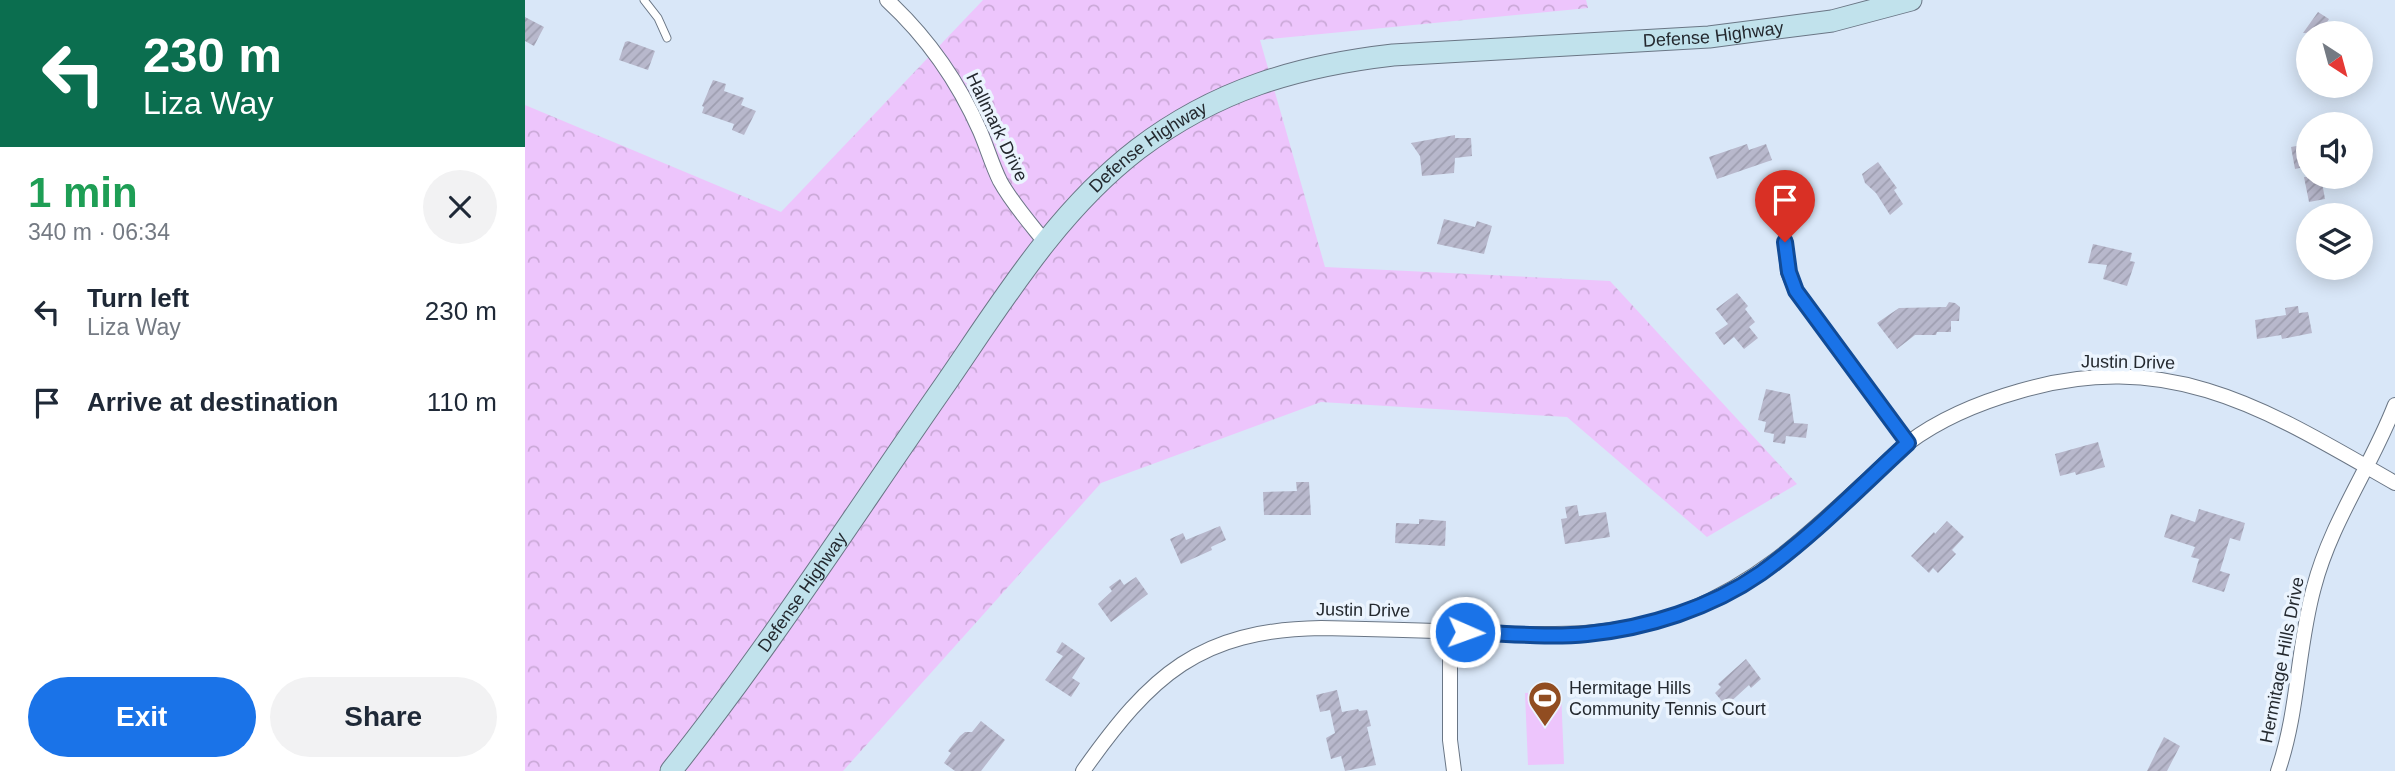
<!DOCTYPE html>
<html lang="en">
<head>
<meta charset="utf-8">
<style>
	:root { --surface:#fff; --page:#f2f2f3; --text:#1f2937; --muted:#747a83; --accent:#1a73e8 }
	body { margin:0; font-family:Helvetica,sans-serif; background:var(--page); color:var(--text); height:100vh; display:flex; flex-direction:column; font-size:26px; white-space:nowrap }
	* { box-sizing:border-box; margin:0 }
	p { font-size:23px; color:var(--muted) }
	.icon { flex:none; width:38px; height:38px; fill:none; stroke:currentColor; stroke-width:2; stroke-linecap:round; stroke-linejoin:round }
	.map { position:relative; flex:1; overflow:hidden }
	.drawer { display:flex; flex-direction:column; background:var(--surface); width:525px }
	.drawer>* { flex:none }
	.hud { background:#0b6e4f; color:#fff; overflow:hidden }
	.needle { width:46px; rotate:144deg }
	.buttons { position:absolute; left:1771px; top:21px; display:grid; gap:14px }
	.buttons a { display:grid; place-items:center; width:77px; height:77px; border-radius:50%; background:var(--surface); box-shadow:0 4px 18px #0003; font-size:35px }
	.pin { position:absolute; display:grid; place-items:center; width:60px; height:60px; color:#fff; margin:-72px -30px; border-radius:50% 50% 50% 0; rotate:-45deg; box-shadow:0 0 7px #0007 }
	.pin .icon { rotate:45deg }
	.me { position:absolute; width:77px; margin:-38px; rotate:92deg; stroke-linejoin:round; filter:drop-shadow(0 0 5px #0008) }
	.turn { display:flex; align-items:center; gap:24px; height:147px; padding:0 28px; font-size:32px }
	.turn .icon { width:91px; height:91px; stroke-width:2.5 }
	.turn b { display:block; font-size:49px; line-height:60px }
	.round { display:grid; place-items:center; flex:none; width:74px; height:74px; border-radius:37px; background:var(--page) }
	.headline { display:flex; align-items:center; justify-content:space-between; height:119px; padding:0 28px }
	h1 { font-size:42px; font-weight:700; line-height:52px; color:#1e9e55 }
	.action { display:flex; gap:14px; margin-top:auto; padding:14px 28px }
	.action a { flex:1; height:80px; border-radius:42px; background:var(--accent); color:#fff; font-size:28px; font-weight:700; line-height:80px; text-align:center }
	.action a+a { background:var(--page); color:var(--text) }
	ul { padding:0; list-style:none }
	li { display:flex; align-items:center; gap:21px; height:91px; padding:0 28px }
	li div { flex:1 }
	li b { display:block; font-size:26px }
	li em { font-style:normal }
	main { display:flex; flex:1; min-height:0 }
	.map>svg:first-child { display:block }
	.forest { fill:url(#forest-crowns) }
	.pitch { fill:#edc5fc }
	.building { fill:url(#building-hatch) }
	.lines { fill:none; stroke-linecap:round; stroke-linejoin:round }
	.service-casing { stroke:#6a7685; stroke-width:9 }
	.minor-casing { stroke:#6a7685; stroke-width:16 }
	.secondary-casing { stroke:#6a7685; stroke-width:23 }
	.service { stroke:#fff; stroke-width:7 }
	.minor { stroke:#fff; stroke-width:14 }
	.secondary { stroke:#c1e2ec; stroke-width:21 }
	.route-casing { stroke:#114b97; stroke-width:18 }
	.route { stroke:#1a73e8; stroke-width:12 }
	.labels { text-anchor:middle; stroke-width:7; stroke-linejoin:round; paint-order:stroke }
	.street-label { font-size:18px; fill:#24292f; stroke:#ebf4fe }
	.poi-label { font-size:18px; fill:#24292f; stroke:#ebf4fe; text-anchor:start }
</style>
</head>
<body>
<main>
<section class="drawer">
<div class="hud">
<div class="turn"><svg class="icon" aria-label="left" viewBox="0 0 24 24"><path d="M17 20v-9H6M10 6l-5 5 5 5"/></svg><div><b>230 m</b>Liza Way</div></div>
</div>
<div class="headline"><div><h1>1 min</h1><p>340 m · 06:34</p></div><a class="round"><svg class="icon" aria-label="close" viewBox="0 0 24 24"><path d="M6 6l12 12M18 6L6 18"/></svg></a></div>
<ul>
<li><svg class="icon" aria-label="left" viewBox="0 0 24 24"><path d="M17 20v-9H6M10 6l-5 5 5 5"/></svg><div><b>Turn left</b><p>Liza Way</p></div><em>230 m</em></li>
<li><svg class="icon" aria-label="arrive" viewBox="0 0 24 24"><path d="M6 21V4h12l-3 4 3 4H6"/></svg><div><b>Arrive at destination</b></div><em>110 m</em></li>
</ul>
<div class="action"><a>Exit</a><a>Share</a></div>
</section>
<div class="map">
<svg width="1870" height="771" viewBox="0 0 1870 771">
	<defs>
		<pattern id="forest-crowns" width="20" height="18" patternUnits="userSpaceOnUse" patternTransform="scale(1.75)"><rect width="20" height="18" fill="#edc5fc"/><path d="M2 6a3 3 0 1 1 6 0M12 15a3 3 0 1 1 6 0" fill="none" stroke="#cba9d8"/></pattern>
		<pattern id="building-hatch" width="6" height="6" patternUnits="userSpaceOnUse" patternTransform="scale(1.75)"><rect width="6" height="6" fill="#b8b8cc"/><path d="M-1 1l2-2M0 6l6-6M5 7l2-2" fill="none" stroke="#9e9eb0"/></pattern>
	</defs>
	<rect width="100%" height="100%" fill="#d9e7f8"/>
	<!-- forest -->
	<path class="forest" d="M458,0H1061L1063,8L735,40L800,267L1085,281L1272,484L1182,537L1042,417L796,402L576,483L318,771H0V105L256,212Z"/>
	<!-- pitch -->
	<path class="pitch" d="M1036,691L1039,764L1003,765L1000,693Z"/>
	<!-- building -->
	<path class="building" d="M1793,12L1804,19L1801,24L1815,33H1778Z
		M0,17L19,27L9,46L0,41Z
		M103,41L130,51L123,70L94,60L100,42Z
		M188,80L201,84L199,91L219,98L216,105L231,111L219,135L207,130L209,124L177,113L179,107L177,106Z
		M930,135V138H946L947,156L930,158L929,173L897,176L895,156L886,143Z
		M1222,144L1224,150L1241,144L1247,160L1192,179L1184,157Z
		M1777,145H1783V166L1770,169L1766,147Z
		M1353,162L1372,188L1369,190L1378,204L1365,215L1351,193L1340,183L1337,174Z
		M1779,177H1796L1800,199L1784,202Z
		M919,219L950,227L952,221L967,226L959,254L912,244Z
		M1568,244L1607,253L1605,261L1610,262L1602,286L1578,279L1582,265L1563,263Z
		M1212,293L1223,306L1220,309L1230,322L1224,327L1233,338L1219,349L1209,337L1199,345L1190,333L1203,324L1191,309Z
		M1424,302L1430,303L1435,307L1434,321H1426V332H1412L1411,335H1390L1372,349L1352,323L1374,308L1421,307Z
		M1773,306L1774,313L1783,312L1787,333L1757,339L1756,335L1732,339L1730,320L1761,315L1760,308Z
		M1241,389L1265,394L1269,423L1283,424L1281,438L1261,436L1260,444L1248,442L1249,434L1239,432L1241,422L1233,420Z
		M1573,442L1580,467L1551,475L1550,472L1535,476L1530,454Z
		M771,482H784L786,515H739L738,492L772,491Z
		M1052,505L1054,516L1081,512L1085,537L1040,544L1036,519L1042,518L1040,507Z
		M1674,509L1720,523L1715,541L1705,538L1695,571L1705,574L1699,592L1667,582L1674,559L1666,557L1670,547L1639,537L1646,514L1670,522Z
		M894,519L921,521L920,546L870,543L871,523L894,524Z
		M1422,521L1439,537L1427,550L1431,554L1413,573L1408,568L1404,573L1386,556L1409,532L1410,534Z
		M695,526L701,540L686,547L687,550L656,564L645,539L658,533L661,540Z
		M611,577L623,594L586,622L573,604L587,591L584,587L595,579L599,585Z
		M537,642L560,658L547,678L555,683L546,697L520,680L538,656L531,652Z
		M1221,659L1236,679L1226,688L1224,685L1201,706L1190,693L1196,687L1193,684Z
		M812,690L817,712L833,709L834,711L842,710L846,726L842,727L851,765L820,771L816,756L806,759L801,738L810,733L805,710L795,712L791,695Z
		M456,721L480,740L456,771H430L419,763L426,753L423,751L435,736L440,732H447Z
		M1639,737L1655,746L1642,771H1622Z"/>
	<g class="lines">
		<!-- service casing -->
		<g class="service-casing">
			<path id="service" d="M119,0L133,18L142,38"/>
		</g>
		<!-- minor casing -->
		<g class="minor-casing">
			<path id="minor" d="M362,0C401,36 433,81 455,131C462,147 467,165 475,181C487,203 504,222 520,242
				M1260,242L1263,272L1271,291L1383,443
				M925,631V740L929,771
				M558,771C626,675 674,630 796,628C843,629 890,630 937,632C1016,635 1090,640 1164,610C1238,579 1281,536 1339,483C1354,470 1368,455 1383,443C1415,419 1456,402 1495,391C1646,347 1744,411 1870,483
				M1753,771C1774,710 1772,648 1789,587C1806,522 1846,467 1870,405"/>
		</g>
		<!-- secondary casing -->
		<g class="secondary-casing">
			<g id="secondary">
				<path id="s1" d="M146,771C244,648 329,515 419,386C477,302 531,212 613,149C691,90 772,66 868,55L1184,37L1307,21L1386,0"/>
			</g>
		</g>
		<!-- service -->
		<use href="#service" class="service"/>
		<!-- minor -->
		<use href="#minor" class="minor"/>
		<!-- secondary -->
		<use href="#secondary" class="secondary"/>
	</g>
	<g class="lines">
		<!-- route casing -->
		<g class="route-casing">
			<path id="route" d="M940,632C980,633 1022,638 1062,634C1122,628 1186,608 1236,573C1289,535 1335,487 1383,443L1271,291L1264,272L1260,242"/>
		</g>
		<!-- route -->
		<use href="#route" class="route"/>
	</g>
	<!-- icons -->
	<defs>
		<g id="stadium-pin" transform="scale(1.75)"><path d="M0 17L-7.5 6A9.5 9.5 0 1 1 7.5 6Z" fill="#914d21" stroke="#ebf4fe"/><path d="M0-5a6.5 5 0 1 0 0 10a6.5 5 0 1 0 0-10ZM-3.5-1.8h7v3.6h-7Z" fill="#fff"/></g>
	</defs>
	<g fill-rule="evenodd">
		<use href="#stadium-pin" x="1020" y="698"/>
	</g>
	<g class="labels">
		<!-- street labels -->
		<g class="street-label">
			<text dy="6" stroke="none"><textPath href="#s1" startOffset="1376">Defense Highway</textPath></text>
			<text transform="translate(472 127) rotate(64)" y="6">Hallmark Drive</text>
			<text dy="6" stroke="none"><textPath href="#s1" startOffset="789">Defense Highway</textPath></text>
			<text transform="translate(1603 362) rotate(1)" y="6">Justin Drive</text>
			<text dy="6" stroke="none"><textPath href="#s1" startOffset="222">Defense Highway</textPath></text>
			<text transform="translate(838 610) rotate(1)" y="6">Justin Drive</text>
			<text transform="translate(1757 660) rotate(-79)" y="6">Hermitage Hills Drive</text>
		</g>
		<!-- poi labels -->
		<g class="poi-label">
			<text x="1044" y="694">Hermitage Hills<tspan x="1044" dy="21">Community Tennis Court</tspan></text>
		</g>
	</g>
</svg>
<div class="buttons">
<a><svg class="needle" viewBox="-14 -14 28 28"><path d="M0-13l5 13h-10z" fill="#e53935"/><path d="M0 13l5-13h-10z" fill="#747a83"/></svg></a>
<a><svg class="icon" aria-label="sound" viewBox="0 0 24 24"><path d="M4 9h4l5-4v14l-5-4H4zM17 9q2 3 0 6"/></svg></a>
<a><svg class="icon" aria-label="layers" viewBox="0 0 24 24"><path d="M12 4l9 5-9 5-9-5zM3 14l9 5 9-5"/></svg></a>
</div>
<div class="pin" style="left:1260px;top:242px;background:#d93025"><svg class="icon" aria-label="arrive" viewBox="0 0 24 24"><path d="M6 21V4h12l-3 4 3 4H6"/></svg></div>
<svg class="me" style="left:940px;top:632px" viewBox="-20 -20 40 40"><circle r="17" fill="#1a73e8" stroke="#fff" stroke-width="3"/><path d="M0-11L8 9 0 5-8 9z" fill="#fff"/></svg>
</div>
</main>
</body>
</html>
